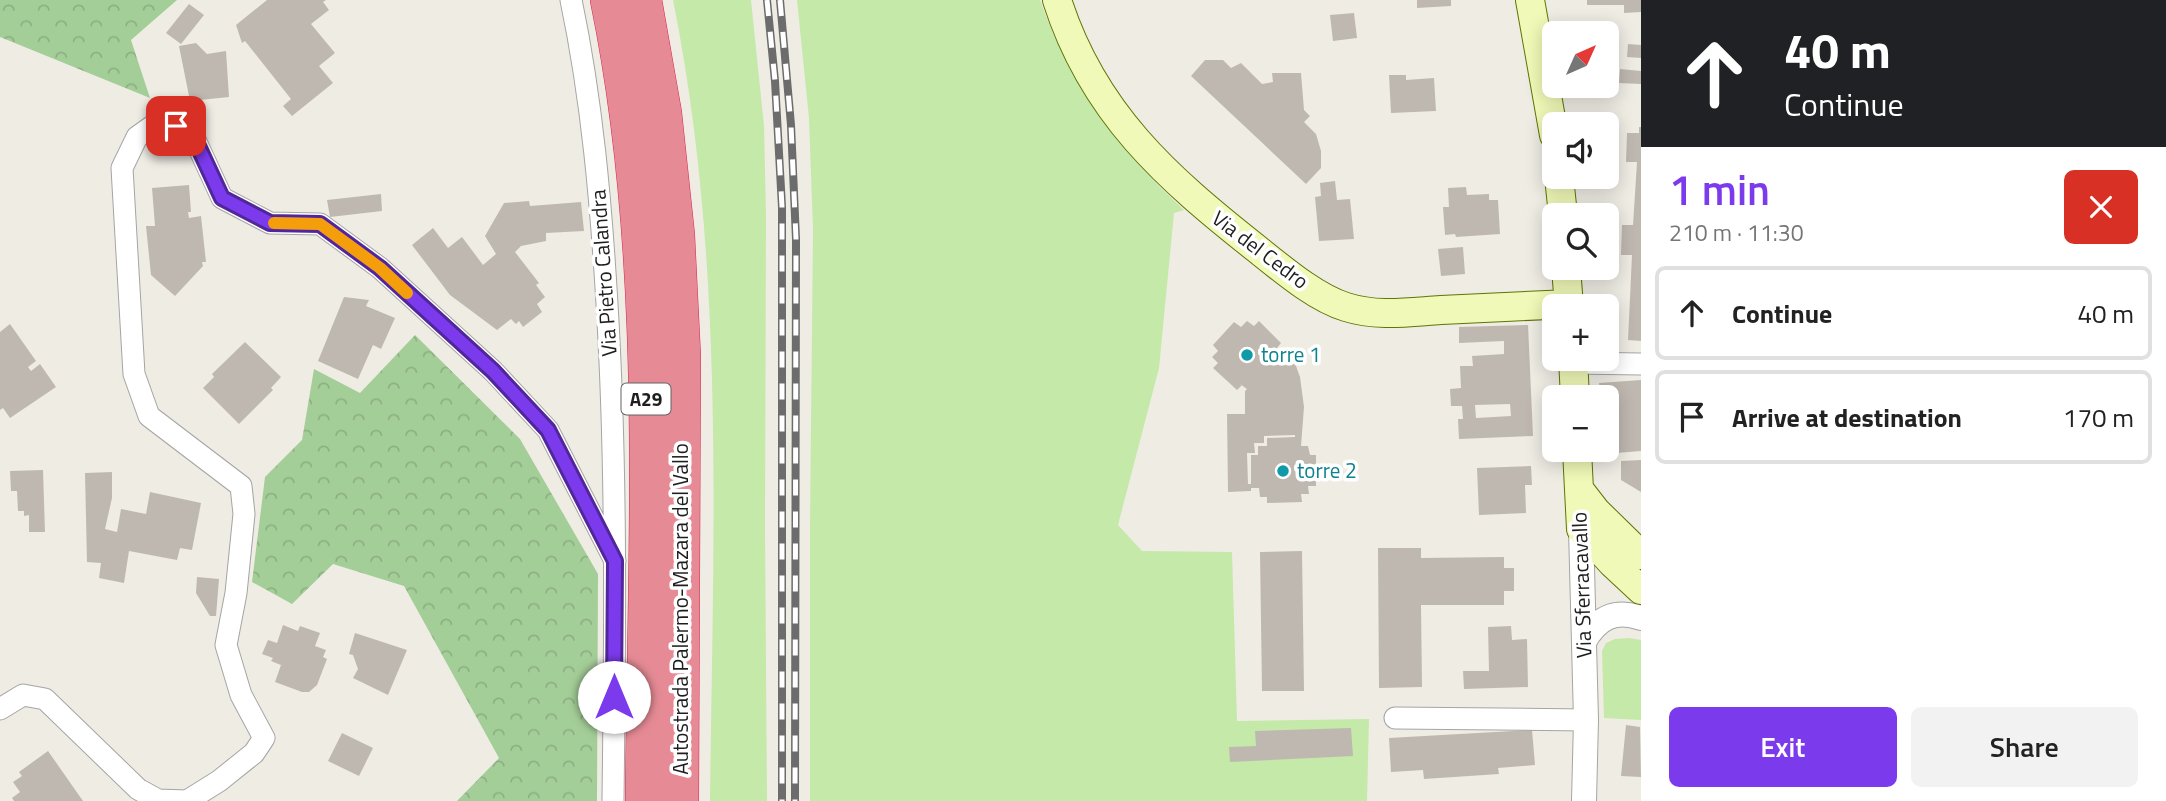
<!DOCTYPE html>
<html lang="en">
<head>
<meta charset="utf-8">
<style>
	:root { --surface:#fff; --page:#f2f2f2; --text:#222; --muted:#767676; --line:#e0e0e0; --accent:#7c3aed }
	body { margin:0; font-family:"Titillium Web",sans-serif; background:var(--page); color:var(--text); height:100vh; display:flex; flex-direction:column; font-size:26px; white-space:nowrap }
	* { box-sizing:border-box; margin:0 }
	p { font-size:23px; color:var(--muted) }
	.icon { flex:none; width:38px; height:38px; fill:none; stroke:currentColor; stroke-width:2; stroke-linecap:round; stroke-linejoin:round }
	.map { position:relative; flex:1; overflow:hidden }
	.side { display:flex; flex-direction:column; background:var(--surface); width:525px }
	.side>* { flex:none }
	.hud { background:#202124; color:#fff; overflow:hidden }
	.needle { width:46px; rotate:45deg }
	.fabs { position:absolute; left:1542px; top:21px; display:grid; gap:14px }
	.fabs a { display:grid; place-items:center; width:77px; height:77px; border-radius:10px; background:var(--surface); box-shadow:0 4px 18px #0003; font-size:35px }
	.pin { position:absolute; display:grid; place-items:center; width:60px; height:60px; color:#fff; margin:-30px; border-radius:14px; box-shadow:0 4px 10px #0006 }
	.me { position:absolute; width:77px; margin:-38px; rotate:0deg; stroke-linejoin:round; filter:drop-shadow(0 0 5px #0008) }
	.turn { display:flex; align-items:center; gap:24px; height:147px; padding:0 28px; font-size:32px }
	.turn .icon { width:91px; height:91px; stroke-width:2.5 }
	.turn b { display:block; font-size:49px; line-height:60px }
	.round { display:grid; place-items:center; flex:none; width:74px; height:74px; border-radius:10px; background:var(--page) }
	.overview { display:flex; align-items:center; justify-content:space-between; height:119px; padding:0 28px }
	h1 { font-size:42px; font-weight:600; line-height:52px; color:var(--accent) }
	.primary-button { display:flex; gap:14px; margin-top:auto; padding:14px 28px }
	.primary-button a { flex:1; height:80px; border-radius:10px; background:var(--accent); color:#fff; font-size:28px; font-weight:600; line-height:80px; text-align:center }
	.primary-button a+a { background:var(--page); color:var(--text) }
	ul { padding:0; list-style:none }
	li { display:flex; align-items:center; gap:21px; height:94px; margin:0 14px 10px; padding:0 14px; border:4px solid var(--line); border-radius:10px }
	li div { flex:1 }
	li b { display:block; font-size:26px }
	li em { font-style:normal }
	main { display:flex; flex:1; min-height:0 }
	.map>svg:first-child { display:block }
	.grass { fill:#c4e9a9 }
	.forest { fill:url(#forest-crowns) }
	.building { fill:#bfb8b0; fill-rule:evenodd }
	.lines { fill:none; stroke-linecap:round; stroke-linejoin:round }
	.minor-casing { stroke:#a5a5a5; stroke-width:23 }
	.tertiary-casing { stroke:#a5a5a5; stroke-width:26 }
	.secondary-casing { stroke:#5f7405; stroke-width:30 }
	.motorway-casing { stroke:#d82554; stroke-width:38 }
	.minor { stroke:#fff; stroke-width:21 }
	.tertiary { stroke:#fff; stroke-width:24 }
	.secondary { stroke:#f0f9b7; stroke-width:28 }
	.motorway { stroke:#e68b95; stroke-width:37 }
	.rail-casing { stroke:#6c6c6c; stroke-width:8 }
	.rail { stroke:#fff; stroke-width:5; stroke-dasharray:16; stroke-linecap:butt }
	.route-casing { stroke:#51269a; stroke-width:18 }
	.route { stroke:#7c3aed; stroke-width:12 }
	.slow { stroke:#f59e0b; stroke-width:12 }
	.culture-dot { fill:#0f9aa8; stroke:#fff; stroke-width:2.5 }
	.labels { text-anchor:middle; stroke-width:7; stroke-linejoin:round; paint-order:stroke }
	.shield { fill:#fff; stroke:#626262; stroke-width:2 }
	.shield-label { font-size:19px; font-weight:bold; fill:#1e1e1e }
	.street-label { font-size:21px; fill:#1e1e1e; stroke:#fff }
	.culture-label { font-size:21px; fill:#0d838f; stroke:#fff; text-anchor:start }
</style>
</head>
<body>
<main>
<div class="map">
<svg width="1641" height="801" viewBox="0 0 1641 801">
	<defs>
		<pattern id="forest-crowns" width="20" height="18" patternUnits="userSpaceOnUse" patternTransform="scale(1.75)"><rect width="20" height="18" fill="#a4ce98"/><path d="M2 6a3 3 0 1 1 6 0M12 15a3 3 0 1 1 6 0" fill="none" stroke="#8db083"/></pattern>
	</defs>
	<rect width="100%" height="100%" fill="#efece4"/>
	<!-- grass -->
	<path class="grass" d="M673,0H751L764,126L766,216L765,529L767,801H710C713,534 726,263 673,0Z
		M797,0H1040C1072,90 1115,146 1184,210L1174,213L1159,368L1118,525L1142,551L1232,552L1237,721L1369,719L1367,801H810V525L813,230L809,118Z
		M1629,638L1641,640V720L1604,718L1602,651L1606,643L1615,639Z"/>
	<!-- forest -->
	<path class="forest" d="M0,0H177L131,40L150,98L0,37Z
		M415,335L520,439L598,574L597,801H457L499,758L404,586L333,564L292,604L252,582L265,477L302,440L314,369L360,393Z"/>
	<!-- building -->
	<path class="building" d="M267,0H326L323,2L329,10L311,24L335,53L319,66L333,83L292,116L283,106L291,99L245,41L242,43L236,25Z
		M1417,0H1451V6L1417,8Z
		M1587,0H1641V12L1624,13V5H1587Z
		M189,4L204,15L181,44L166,33Z
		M1354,13L1357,38L1333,41L1330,15Z
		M196,43L207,54L226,51L229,97L190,101L179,46Z
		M1628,44L1641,45V58L1627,57Z
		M1205,60H1223L1231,68L1241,63L1262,84L1273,82L1272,73H1301L1304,110L1310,116L1304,122L1316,134L1321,151V168L1306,184L1191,76Z
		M1620,69L1641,71V84L1619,83Z
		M1389,75H1406V80L1434,78L1436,111L1391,113Z
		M1639,127H1641V341L1628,340L1632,255H1621L1622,225H1633L1637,162H1626L1627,133H1639Z
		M1335,181L1337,200L1350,199L1354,239L1319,241L1315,197L1321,196L1320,183Z
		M189,185L191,212H188L189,218L201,216L206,262H202L203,266L175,296L151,275L146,226H155L152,188Z
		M1466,187L1467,195L1489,194V200H1498L1500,234L1456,237L1455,234L1445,235L1443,207H1449L1448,188Z
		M381,194L382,211L330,217L327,200Z
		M529,201L530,206L581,202L584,231L546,233V241L521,246L515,252L539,283L536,285L545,297L537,304L542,312L523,327L519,321L516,324L511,319L497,330L450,295L412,245L433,228L448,248L462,237L483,265L496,254L485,236L504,203Z
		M1463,247L1465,274L1441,276L1438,249Z
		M344,297L369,300L366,306L395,318L381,349L373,345L358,379L318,361Z
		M1247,321L1254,326L1259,321L1281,343L1277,348L1296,366L1300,377L1304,407L1301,446H1308L1310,455H1316V486H1308L1309,494H1301L1302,502L1267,503V497H1260L1259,488H1251V491L1228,492L1227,414H1245V391L1247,389L1240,384L1242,385L1237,390L1213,368L1218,363L1212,357L1218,351L1213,345L1234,322L1241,327ZM1295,435V437L1267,438V446H1258V455H1251V484H1248L1247,453H1255L1254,443H1264V436Z
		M10,324L36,361L28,367L31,371L40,364L56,387L10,418L3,408L0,410V332Z
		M1528,325L1533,436L1459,439L1458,419H1463L1462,406H1451L1450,389L1461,388L1460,366H1473L1472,356L1504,354V341L1459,343V327ZM1510,404L1511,416L1476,418L1475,405Z
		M245,342L281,377L271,388L273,390L239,424L203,388L214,377L212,374Z
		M1641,380V451L1604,454V450H1606V397H1601L1599,383Z
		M1641,460V492L1621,480V461Z
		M1531,466L1532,485H1525L1526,513L1479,515L1477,468Z
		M43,470L45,532H29V515L24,516V511H18L17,491H11L10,471Z
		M112,472V498L105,529L117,532L121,509L146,514L150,492L201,503L192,550L180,548L177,560L129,551L124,583L99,578L101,563L87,562L85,473Z
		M1378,548H1421V558L1504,557V568H1514V591H1504V605H1421L1422,687L1379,688Z
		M1302,551L1304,691H1262L1260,552Z
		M197,577L219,579L216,616H210L196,593Z
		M283,625L298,631L300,626L320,633L315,646L326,650L323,657L327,659L317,685L309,692H302L275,682L281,665L271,661L273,658L262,654L268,640L277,643Z
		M1511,626L1512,640L1527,639L1528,687L1464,689L1463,671H1489L1488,627Z
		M355,633L407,650L388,695L353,678L358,669L353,655L349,654Z
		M1626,725L1640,727L1641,777L1621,776Z
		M1351,728L1353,756L1230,762L1229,747L1256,746L1255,731Z
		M1532,730L1535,765L1498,768L1499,774L1424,779L1423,770L1391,772L1389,738Z
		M342,733L373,748L359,776L328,761Z
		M48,751L83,801H14L12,798L20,792L13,782L22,776L19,772Z"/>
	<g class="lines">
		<!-- minor casing -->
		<g class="minor-casing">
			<path id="minor" d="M571,0C592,100 601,202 607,304C617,470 615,635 613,801
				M1573,363L1641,364
				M0,709L23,695L45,699L138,789L158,800L187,801L219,781L254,753L264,738L241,695L226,645L236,593L244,514L241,486L149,416L134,374L122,168L137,137L161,120L191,131L222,198L270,223L320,224L380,268L493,371L548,430L615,561
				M1395,718L1586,720"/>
		</g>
		<!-- tertiary casing -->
		<g class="tertiary-casing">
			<path id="tertiary" d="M1581,529L1586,720L1584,801
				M1584,642C1597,618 1615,609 1641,618"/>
		</g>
		<!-- secondary casing -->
		<g class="secondary-casing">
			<path id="secondary" d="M1057,0C1093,113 1167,178 1257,249C1282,269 1316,298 1346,307C1377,317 1409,312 1441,310C1484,308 1526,306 1569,304
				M1530,0L1554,135
				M1559,177L1563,215
				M1566,268L1569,306
				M1573,359L1575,397
				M1577,450L1581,529L1612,563L1641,590
				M1579,489L1596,511L1641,555"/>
		</g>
		<!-- motorway casing -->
		<g class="motorway-casing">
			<path id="motorway" d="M609,0C663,263 646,534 644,801
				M643,0L663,113L676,235L682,356L680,801"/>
		</g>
		<!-- minor -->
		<use href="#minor" class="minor"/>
		<!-- tertiary -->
		<use href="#tertiary" class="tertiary"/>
		<!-- secondary -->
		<use href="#secondary" class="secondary"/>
		<!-- motorway -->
		<use href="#motorway" class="motorway"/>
		<!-- rail casing -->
		<g class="rail-casing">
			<path id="rail" d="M767,0L775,81L782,207V801
				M780,0L791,125L796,239L795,801"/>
		</g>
		<!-- rail -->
		<use href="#rail" class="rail"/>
	</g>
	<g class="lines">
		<!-- route casing -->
		<g class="route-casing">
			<path id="route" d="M176,126L191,131L222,198L270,223L320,224L380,268L493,371L548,430L615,561L614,697"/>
		</g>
		<!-- route -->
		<use href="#route" class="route"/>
		<!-- slow -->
		<path class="slow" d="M274,223L320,224L380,268L407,293"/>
	</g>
	<!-- markers -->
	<g class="culture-dot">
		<circle cx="1247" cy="355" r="7"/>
		<circle cx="1283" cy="471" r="7"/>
	</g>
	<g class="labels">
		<!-- shield labels -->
		<rect class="shield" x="621.5" y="383.5" width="49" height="31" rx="5"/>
		<g class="shield-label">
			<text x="646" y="406">A29</text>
		</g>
		<!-- street labels -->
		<g class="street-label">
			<text transform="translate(1260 250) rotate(37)" y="7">Via del Cedro</text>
			<text transform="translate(604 273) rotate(-94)" y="7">Via Pietro Calandra</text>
			<text transform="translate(1582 585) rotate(-92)" y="7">Via Sferracavallo</text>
			<text transform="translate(681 609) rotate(-90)" y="7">Autostrada Palermo-Mazara del Vallo</text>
		</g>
		<!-- culture labels -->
		<g class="culture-label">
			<text x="1261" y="362">torre 1</text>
			<text x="1297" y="478">torre 2</text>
		</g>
	</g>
</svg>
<div class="fabs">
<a><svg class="needle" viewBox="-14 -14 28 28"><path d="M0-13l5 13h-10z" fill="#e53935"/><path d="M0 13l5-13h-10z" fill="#767676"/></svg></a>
<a><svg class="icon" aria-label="sound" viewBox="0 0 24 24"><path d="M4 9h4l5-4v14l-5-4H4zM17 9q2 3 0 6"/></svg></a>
<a><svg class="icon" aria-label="search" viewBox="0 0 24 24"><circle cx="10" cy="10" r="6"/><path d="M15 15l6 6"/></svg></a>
<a>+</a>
<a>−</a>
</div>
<div class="pin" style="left:176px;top:126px;background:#d93025"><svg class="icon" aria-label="arrive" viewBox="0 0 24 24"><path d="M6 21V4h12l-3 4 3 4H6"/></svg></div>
<svg class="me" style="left:614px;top:697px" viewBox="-20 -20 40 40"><circle r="19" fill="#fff"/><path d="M0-13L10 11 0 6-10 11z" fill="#7c3aed"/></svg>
</div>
<section class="side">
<div class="hud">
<div class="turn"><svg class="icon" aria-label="ahead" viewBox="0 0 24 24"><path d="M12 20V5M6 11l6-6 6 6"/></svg><div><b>40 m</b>Continue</div></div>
</div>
<div class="overview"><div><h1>1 min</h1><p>210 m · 11:30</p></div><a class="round" style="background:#d93025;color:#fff"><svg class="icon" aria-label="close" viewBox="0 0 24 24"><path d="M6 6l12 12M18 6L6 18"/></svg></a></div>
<ul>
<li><svg class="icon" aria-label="ahead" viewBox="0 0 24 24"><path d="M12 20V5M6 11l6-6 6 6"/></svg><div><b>Continue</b></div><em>40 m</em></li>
<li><svg class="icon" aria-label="arrive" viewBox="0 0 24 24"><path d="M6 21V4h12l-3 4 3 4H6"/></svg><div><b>Arrive at destination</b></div><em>170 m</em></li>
</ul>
<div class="primary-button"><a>Exit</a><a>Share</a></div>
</section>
</main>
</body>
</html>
